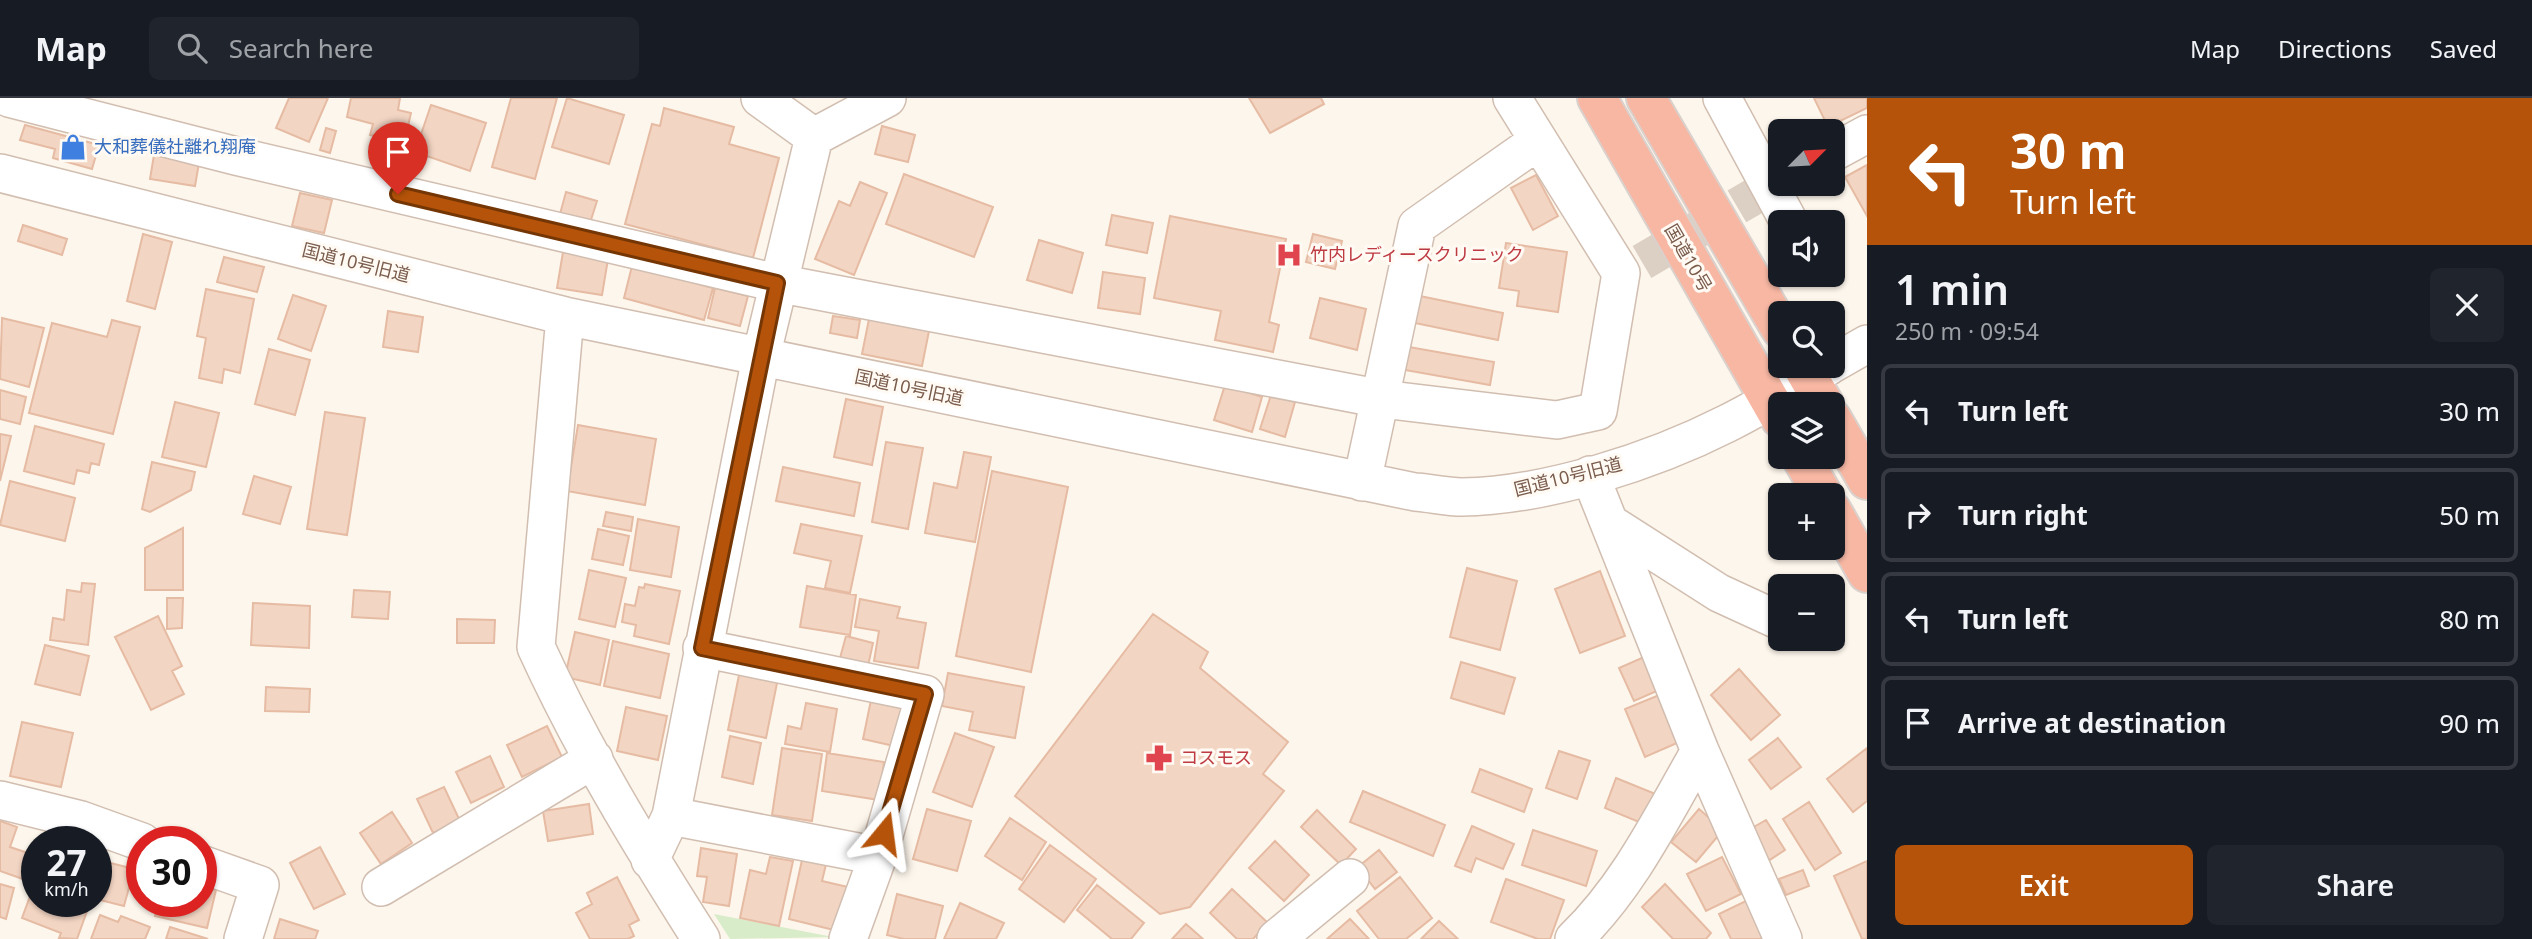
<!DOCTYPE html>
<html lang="en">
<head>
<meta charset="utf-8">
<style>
	:root { --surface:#171b24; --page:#20242c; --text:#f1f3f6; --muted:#9ea1a6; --line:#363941; --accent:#b45309 }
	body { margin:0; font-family:"Noto Sans","Noto Sans JP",sans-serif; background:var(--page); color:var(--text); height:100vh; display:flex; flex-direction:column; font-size:26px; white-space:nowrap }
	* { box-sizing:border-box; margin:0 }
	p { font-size:23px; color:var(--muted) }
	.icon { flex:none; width:38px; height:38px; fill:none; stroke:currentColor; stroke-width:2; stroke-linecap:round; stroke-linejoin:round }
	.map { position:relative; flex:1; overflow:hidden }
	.side { display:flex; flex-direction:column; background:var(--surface); width:665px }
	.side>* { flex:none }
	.guide { background:#b45309; color:#fff; overflow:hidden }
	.needle { width:46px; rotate:66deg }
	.fabs { position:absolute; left:1768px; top:21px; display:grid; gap:14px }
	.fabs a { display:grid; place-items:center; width:77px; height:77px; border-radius:10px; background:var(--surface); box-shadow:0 2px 5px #0004; font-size:35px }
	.speed { position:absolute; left:21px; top:728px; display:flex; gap:14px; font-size:35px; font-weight:700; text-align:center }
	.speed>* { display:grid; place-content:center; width:91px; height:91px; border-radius:50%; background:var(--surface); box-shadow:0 2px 5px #0004; line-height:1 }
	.speed small { font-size:18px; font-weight:400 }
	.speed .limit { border:10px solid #d22; background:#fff; color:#111 }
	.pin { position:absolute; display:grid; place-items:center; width:60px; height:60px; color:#fff; margin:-72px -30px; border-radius:50% 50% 50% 0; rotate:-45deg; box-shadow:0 0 7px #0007 }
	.pin .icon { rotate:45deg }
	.me { position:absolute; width:77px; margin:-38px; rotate:16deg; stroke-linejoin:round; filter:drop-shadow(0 0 5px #0008) }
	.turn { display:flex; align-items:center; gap:24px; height:147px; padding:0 28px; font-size:32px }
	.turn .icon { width:91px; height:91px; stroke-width:2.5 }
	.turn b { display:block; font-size:49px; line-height:60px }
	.round { display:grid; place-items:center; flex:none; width:74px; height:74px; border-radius:10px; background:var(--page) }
	.overview { display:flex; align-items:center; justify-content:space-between; height:119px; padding:0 28px }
	h1 { font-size:42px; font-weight:600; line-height:52px }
	.action { display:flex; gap:14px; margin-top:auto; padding:14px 28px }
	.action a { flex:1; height:80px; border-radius:10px; background:var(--accent); color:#fff; font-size:28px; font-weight:600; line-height:80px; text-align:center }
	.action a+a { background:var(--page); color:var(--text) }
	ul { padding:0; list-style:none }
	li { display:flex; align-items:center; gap:21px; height:94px; margin:0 14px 10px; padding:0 14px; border:4px solid var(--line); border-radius:10px }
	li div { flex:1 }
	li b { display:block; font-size:26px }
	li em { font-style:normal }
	header { display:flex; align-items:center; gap:42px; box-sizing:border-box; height:98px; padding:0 35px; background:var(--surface); border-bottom:2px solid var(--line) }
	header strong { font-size:33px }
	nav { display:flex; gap:38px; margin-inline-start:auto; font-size:24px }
	.search { width:490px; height:63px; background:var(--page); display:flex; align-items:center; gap:18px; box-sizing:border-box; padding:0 24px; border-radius:10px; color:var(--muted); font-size:26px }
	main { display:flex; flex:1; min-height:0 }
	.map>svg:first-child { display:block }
	.green { fill:#d8ecc9 }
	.building { fill:#f3d5c3; stroke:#e6bba3; stroke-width:2 }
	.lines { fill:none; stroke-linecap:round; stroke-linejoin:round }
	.minor-tunnel { stroke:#dcd0c4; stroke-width:37; stroke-dasharray:37 18; stroke-linecap:butt }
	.minor-casing { stroke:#d1beb0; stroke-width:40 }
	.highway-casing { stroke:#dad1cd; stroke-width:42 }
	.minor { stroke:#fff; stroke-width:37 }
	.highway { stroke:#f7b7a3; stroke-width:38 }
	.route-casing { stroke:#753606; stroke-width:18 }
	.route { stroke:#b45309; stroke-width:12 }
	.labels { text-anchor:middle; stroke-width:6; stroke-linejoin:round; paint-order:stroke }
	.shop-label { font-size:18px; fill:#366cbe; stroke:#fffaf3; text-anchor:start }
	.health-label { font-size:18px; fill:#be3a42; stroke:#fffaf3; text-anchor:start }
	.street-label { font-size:18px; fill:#7a5c4d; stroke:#fffaf3 }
</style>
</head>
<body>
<header>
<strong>Map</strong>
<div class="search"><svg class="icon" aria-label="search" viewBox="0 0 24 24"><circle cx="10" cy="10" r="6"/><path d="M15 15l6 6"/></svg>Search here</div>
<nav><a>Map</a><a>Directions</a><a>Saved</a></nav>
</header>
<main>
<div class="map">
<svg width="1867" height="841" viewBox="0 0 1867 841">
	<rect width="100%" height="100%" fill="#fdf6ec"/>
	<!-- green -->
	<path class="green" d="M714,816L833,839L730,841Z"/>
	<!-- building -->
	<path class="building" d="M289,0H328L309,44L276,30Z
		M351,0H400L398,12L411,15L404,45L370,37L373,26L347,19Z
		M511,0H557L535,81L492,69Z
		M567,0L624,17L609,66L552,49Z
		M1249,0H1321L1324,6L1270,35Z
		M1814,0H1867V10L1828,29Z
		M431,7L486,25L470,73L415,54Z
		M664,10L734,29L729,46L779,60L753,160L625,126L652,26L660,28Z
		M25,27L99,47L92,71L53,60L55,51L20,42Z
		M882,28L915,37L908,64L875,56Z
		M326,30L336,33L330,55L320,52Z
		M155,51L200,59L195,88L150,81Z
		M1867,67V118L1845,79Z
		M904,76L993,109L974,159L886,126Z
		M1536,77L1558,118L1533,132L1511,90Z
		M860,84L887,95L854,177L815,161L839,103L850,108Z
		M566,94L597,103L590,125L560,116Z
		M300,95L332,102L324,135L292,128Z
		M1112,117L1153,125L1147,155L1106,147Z
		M1170,118L1286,141L1269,224L1279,227L1273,254L1215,242L1221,213L1154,200Z
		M23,127L67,141L62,157L18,143Z
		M143,136L172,144L155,211L127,203Z
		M1313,136L1342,143L1335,171L1306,164Z
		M1039,142L1083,155L1072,195L1027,182Z
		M1506,145L1567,154L1558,214L1517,208L1519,193L1499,190Z
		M563,154L608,161L602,197L557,190Z
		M224,159L264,169L257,194L217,184Z
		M632,168L713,190L704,222L624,200Z
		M1103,174L1145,180L1140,216L1098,210Z
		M715,190L748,198L740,228L708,220Z
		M206,191L254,201L240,275L224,271L222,285L199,280L206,240L197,238Z
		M293,197L326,208L311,253L278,241Z
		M1415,197L1503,215L1498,242L1410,224Z
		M1320,200L1366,211L1357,252L1310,240Z
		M388,213L423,219L418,254L383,249Z
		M833,218L860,222L857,240L830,235Z
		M2,220L44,230L29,289L0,281Z
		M869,221L929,233L922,268L862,256Z
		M112,222L140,229L113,336L29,315L52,225L107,239Z
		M1409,249L1494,264L1490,287L1405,272Z
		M269,251L310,262L295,317L255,306Z
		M1225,287L1262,299L1252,334L1214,322Z
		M0,292L26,299L20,326L0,321Z
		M1271,297L1295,304L1285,339L1260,331Z
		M846,301L883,309L872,367L834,359Z
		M175,304L219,315L206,369L162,359Z
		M325,314L365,320L347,437L307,431Z
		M578,327L656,341L645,407L567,393Z
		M35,328L104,346L99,367L91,365L89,375L77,372L74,386L24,373Z
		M0,336L11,338L0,383Z
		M886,344L923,350L908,431L872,424Z
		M964,354L991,359L975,444L925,435L934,385L957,390Z
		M152,364L195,374L191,392L150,414L142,411Z
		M783,369L860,385L854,418L776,403Z
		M992,373L1068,389L1031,574L956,558Z
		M254,378L291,389L280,426L243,416Z
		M10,383L75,400L65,443L0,427Z
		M606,414L633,419L631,433L603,428Z
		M638,421L679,429L671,479L630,472Z
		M801,426L862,438L850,495L825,490L831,463L794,455Z
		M183,430V492H145V450Z
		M598,431L629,438L623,467L592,461Z
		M1467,470L1517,483L1500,552L1450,539Z
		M589,472L626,480L615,529L579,521Z
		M1600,473L1625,538L1580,555L1555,491Z
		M82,485L95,486L88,547L50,542L53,520L64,522L67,492L81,494Z
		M645,486L680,493L669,546L634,538L636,527L622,524L625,506L635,508L639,489L644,490Z
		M807,488L856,497L850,537L800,529Z
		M354,492L390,494L388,521L352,519Z
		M167,500H183L182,530L167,531Z
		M860,501L900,509L897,520L926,525L918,570L874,563L879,533L855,529Z
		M253,505L310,508L309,550L251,547Z
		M1153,516L1208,554L1200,570L1288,644L1263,676L1284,693L1190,809L1160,816L1015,698Z
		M158,518L182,568L172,573L184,596L151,612L115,539Z
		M457,521L495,522L494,545H457Z
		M575,534L609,542L600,587L565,579Z
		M846,538L873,545L868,568L840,560Z
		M613,543L669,556L660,600L604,588Z
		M45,547L89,558L80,597L35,586Z
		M1644,559L1659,592L1634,603L1619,570Z
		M1461,564L1515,580L1504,616L1451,600Z
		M1739,571L1780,617L1751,642L1711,597Z
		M740,572L778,580L766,640L728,632Z
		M948,575L1024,589L1015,640L969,632L973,614L942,608Z
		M266,589L310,591L309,614L265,613Z
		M1664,595L1684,642L1645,659L1625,611Z
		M871,602L902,608L894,648L863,641Z
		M806,605L837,611L830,654L785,646L788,628L801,631Z
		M626,609L667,618L658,662L617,653Z
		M22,624L73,635L61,689L10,678Z
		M547,628L562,659L522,679L507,647Z
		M955,635L994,649L972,709L933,694Z
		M730,638L761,645L753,686L722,679Z
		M1778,640L1801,669L1771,691L1749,662Z
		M782,650L822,656L812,723L772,717Z
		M1867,650V703L1853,714L1827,681Z
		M1559,653L1590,663L1577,701L1546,690Z
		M827,655L884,664L879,702L822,693Z
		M490,658L504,689L471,705L456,674Z
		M1480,671L1532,691L1524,714L1472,694Z
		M1616,680L1663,699L1651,729L1605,710Z
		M444,689L460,723L433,735L417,701Z
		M1363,693L1445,727L1433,758L1350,724Z
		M1809,704L1841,755L1815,772L1783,721Z
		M589,706L593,736L548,743L543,713Z
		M927,711L971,723L957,773L913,761Z
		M1699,711L1723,732L1696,764L1671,744Z
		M1317,712L1356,751L1341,767L1301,729Z
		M392,714L412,745L381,766L360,735Z
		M1010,720L1046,744L1022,782L985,758Z
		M1766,722L1785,752L1765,765L1745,734Z
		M0,723L17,729L10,749L37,758V786L0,773Z
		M1472,728L1514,746L1503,771L1476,760L1471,774L1455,768Z
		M1533,732L1597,753L1586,788L1522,767Z
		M1275,743L1309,777L1284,803L1249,770Z
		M1050,747L1096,781L1064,824L1019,791Z
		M320,749L345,796L314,811L290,765Z
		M701,750L737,756L729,808L703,804L707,779L697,778Z
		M1379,752L1397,774L1375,791L1358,769Z
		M804,753L828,758L822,783L848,789L838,833L789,821Z
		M770,759L793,763L779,828L740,820L750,772L766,776Z
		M1722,759L1741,796L1706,813L1687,776Z
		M99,762L134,771L124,808L96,801Z
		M1867,763V841H1862L1834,778Z
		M1803,772L1809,788L1786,797L1779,781Z
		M617,779L639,822L629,827L634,838L628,841H590L576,815L592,806L587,795Z
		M1400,779L1432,820L1406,841H1379L1357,813Z
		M1506,781L1564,802L1550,841H1538L1491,824Z
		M0,786L14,790L6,821L0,819Z
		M1665,786L1711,835L1706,841H1673L1642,809Z
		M1097,787L1144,825L1131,841H1112L1077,812Z
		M201,789L216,792L207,830L155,818L159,803H201Z
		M1232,791L1268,825L1253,841H1237L1210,815Z
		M32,793L37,795V803H60L87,813L77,841L59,840L61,835L22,820Z
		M897,796L943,808L935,841H904L887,837Z
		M1752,800L1771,841H1731L1719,816Z
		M960,805L1004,825L996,841H944Z
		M100,817L118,824L121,818L150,829L145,841H91Z
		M280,821L318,833L315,841H274Z
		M1350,821L1369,841H1327Z
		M1439,823L1458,841H1421Z
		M1186,826L1203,841H1172Z
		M170,829L208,841H166Z"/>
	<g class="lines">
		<!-- minor-tunnel -->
		<path class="minor-tunnel" d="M1642,164L1770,89"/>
		<!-- minor casing -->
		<g class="minor-casing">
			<path id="minor" d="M9,0L236,58L777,185L1382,301L1557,322L1598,313L1621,175L1512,0
				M760,0L814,39
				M1722,0L1789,124
				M1832,55L1867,36
				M0,75L565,218L1415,394C1430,395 1447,399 1462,399C1546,398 1653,363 1728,325C1762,308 1796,287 1829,268
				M565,218L536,549C582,650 641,747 701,841
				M1832,266L1867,246
				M1590,377L1700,653L1783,841
				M1362,384L1417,128L1538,43
				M1611,426L1719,495L1780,523
				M702,550L925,596L878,758L848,841
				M0,702L81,722L142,744
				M671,718L878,758
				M650,762L671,718L761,259L814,39L887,0
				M201,766L260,787L243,841
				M381,789L594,661
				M1276,841L1350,780
				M1574,841C1629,788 1662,719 1700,653"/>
		</g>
		<!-- highway casing -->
		<g class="highway-casing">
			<path id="highway" d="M1597,0L1780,320
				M1646,0L1780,230
				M1802,268L1824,306
				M1832,321L1867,382
				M1801,359L1823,397
				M1832,413L1867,475"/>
		</g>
		<!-- minor -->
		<use href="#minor" class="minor"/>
		<!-- highway -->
		<use href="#highway" class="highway"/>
	</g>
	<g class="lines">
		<!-- route casing -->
		<g class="route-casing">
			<path id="route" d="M398,96L777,185L702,550L925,596L884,735"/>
		</g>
		<!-- route -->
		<use href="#route" class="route"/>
	</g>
	<!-- icons -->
	<defs>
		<g id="shop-bare" transform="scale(2.1)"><path d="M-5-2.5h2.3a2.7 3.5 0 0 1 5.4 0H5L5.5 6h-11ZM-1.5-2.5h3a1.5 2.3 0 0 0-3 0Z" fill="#3f7fe0" stroke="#fffaf3" stroke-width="2.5" paint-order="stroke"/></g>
		<g id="hospital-bare" transform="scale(2.1)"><path d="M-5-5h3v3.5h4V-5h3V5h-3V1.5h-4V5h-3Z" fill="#e0444e" stroke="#fffaf3" stroke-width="2.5" paint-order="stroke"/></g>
		<g id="pharmacy-bare" transform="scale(2.1)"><path d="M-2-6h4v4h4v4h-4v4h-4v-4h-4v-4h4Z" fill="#e0444e" stroke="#fffaf3" stroke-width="2.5" paint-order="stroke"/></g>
	</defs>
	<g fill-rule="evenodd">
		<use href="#shop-bare" x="73" y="49"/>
		<use href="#hospital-bare" x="1289" y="157"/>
		<use href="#pharmacy-bare" x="1159" y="660"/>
	</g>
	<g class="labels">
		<!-- shop labels -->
		<g class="shop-label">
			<text x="94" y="55">大和葬儀社離れ翔庵</text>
		</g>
		<!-- health labels -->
		<g class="health-label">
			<text x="1310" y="163">竹内レディースクリニック</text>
			<text x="1180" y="666">コスモス</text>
		</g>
		<!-- street labels -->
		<g class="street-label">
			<text transform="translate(1688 160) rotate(60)" y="6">国道10号</text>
			<text transform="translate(356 165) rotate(14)" y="6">国道10号旧道</text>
			<text transform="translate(909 290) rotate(12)" y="6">国道10号旧道</text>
			<text transform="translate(1568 379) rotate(-14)" y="6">国道10号旧道</text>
		</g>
	</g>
</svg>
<div class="fabs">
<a><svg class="needle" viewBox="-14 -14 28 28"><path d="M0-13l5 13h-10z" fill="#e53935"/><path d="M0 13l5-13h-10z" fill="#9ea1a6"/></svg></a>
<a><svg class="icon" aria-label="sound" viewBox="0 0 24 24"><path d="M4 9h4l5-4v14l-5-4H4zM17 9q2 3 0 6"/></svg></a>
<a><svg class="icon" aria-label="search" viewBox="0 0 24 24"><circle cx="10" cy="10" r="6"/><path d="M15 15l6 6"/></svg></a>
<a><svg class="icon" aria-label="layers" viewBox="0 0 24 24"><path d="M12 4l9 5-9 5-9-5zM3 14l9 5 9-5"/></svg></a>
<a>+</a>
<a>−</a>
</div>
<div class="speed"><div>27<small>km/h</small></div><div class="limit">30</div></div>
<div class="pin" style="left:398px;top:96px;background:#d93025"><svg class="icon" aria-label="arrive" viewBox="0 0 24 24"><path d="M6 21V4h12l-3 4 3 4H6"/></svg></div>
<svg class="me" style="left:884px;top:735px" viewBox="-20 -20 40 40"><path d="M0-17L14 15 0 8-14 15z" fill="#b45309" stroke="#fff" stroke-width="4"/></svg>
</div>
<section class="side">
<div class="guide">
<div class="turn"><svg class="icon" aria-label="left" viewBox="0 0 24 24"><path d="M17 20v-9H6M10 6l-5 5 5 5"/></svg><div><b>30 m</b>Turn left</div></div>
</div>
<div class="overview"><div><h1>1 min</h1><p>250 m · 09:54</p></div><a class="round"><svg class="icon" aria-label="close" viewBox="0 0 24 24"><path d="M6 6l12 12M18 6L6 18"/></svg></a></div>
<ul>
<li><svg class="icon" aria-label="left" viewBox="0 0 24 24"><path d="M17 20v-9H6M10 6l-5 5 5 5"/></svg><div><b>Turn left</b></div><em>30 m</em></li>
<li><svg class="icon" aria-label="right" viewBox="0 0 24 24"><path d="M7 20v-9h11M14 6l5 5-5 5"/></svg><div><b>Turn right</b></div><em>50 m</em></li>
<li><svg class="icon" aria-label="left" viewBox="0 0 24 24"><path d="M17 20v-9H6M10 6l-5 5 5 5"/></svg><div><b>Turn left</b></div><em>80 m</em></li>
<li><svg class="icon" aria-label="arrive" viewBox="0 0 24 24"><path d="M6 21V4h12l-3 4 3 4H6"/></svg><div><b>Arrive at destination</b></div><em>90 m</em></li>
</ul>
<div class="action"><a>Exit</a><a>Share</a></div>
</section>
</main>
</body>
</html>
